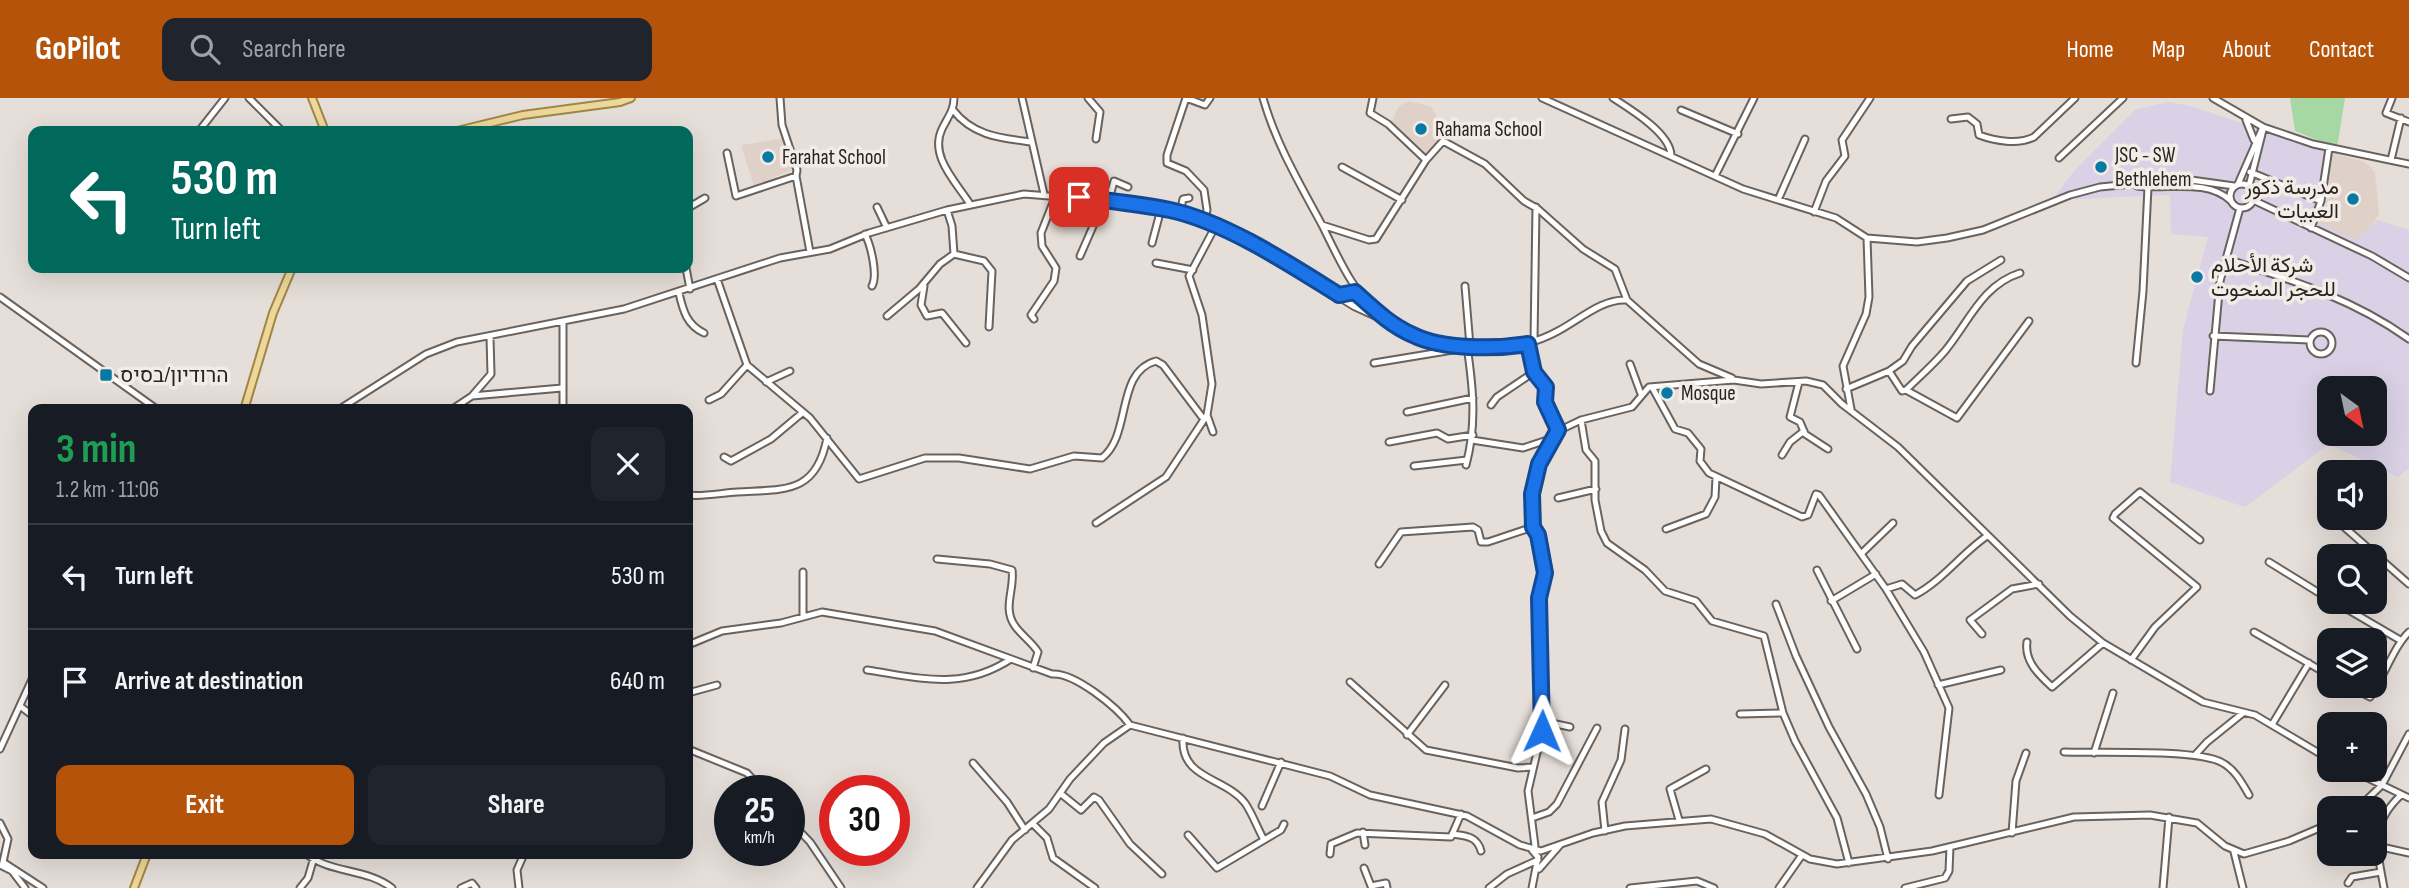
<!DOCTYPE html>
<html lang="en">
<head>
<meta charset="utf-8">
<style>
	:root { --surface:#171b24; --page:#20242c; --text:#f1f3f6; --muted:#9ea1a6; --line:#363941; --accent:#b45309 }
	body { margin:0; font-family:"Sofia Sans Condensed",Vazirmatn,Heebo,sans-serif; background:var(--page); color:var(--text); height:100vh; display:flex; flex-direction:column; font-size:26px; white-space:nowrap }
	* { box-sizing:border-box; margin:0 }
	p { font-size:23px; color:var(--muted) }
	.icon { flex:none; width:38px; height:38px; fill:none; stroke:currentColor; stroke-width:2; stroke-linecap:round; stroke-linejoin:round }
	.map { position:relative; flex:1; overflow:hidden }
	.drawer { position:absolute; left:28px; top:306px; width:665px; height:455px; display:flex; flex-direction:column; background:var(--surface); border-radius:14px; box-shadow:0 7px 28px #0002 }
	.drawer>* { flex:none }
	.banner { position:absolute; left:28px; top:28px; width:665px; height:147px; border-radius:14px; box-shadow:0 7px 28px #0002; background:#00695c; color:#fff; overflow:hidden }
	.needle { width:46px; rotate:147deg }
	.fabs { position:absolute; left:2317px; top:278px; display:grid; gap:14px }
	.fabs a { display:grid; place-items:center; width:70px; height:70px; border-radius:14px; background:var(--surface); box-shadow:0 7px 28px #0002; font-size:35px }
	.speed { position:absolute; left:714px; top:677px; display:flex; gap:14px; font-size:35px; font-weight:700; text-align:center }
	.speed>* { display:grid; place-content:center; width:91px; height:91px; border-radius:50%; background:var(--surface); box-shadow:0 7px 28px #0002; line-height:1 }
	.speed small { font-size:18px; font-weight:400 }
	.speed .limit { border:10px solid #d22; background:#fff; color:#111 }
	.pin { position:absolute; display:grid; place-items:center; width:60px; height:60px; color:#fff; margin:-30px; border-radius:14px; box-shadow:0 4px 10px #0006 }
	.me { position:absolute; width:77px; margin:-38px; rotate:1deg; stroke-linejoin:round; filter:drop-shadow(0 0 5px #0008) }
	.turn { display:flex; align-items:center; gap:24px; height:147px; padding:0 28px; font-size:32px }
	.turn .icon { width:91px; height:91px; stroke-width:2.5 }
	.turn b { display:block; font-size:49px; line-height:60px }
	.round { display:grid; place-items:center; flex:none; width:74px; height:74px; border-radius:14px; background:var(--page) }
	.headline { display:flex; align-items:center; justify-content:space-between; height:119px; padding:0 28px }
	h1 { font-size:42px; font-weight:700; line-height:52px; color:#1e9e55 }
	.button { display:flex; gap:14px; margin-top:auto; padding:14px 28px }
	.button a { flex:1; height:80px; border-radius:14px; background:var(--accent); color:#fff; font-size:28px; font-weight:700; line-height:80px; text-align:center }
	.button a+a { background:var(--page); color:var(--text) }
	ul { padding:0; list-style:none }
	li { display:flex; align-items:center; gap:21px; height:105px; padding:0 28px; border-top:2px solid var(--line) }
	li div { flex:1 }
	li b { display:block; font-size:26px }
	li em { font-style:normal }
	header { display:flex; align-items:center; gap:42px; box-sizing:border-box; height:98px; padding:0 35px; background:var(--accent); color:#fff }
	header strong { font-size:33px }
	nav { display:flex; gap:38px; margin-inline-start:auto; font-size:24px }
	.search { width:490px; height:63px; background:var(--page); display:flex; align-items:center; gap:18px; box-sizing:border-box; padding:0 24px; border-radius:14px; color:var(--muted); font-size:26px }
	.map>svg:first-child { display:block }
	.built { fill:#e0d1c8 }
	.industrial { fill:#dad1e6; fill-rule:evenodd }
	.green { fill:#a6d8a4 }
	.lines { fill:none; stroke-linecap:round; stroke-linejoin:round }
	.minor-casing { stroke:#69625d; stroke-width:9 }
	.major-casing { stroke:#a18745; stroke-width:10 }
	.minor { stroke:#fff; stroke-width:5 }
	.major { stroke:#eed79b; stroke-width:6 }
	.route-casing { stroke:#114b97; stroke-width:18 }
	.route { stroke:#1a73e8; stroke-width:12 }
	.poi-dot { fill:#0779a2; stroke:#f3ebe5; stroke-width:2.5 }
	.labels { text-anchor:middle; stroke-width:7; stroke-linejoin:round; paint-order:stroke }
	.poi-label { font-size:21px; fill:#272421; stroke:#f3ebe5; text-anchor:start }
</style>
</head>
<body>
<header>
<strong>GoPilot</strong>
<div class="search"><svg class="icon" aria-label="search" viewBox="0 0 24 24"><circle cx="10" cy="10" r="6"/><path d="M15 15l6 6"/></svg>Search here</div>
<nav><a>Home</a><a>Map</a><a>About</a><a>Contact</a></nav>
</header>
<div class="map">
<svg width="2409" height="790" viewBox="0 0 2409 790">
	<rect width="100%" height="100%" fill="#e6ded8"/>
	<!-- built -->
	<path class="built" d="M1410,3L1431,9L1443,29L1444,37L1432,55L1423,57L1392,23L1399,8Z
		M786,40L794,71L754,88L741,47Z
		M2332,55L2365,64L2375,74L2379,116L2359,147L2316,126L2326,110Z"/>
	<!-- industrial -->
	<path class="industrial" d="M2168,4L2191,8L2324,53L2319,125L2356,142L2377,122L2409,132V370L2398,379L2329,346L2245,409L2170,384L2183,232L2208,139L2171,136L2170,97L2052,102L2074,73L2135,12ZM2329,290H2375V336H2329Z"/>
	<!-- green -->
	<path class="green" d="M2290,0H2345L2337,50L2295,33Z"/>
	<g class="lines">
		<!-- minor casing -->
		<g class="minor-casing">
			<path id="minor" d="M249,0L282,33
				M780,0L782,27L797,72L796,78L810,154
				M954,0C954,13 947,20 942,31C929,58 956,84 970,106
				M1022,0L1044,96
				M1088,0L1100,14L1096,41
				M1263,0C1276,46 1300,86 1322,127C1340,163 1353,195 1384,221
				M1373,0L1370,15L1388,26L1426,62
				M1542,0L1743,91L1836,120L1867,140L1869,199L1866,216L1843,268L1851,311
				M1613,0C1630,11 1670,35 1671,57
				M2213,0L2263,29L2313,46L2409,66
				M2392,0L2386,15L2409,24
				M953,12C973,38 1001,40 1031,44
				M1681,12L1738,36
				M1951,21L1968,19L1977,26L1979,37C1995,43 2018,47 2034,39L2075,0
				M2246,22L2254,42
				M199,33L225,0
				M727,55L736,98L796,78
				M2059,60L2123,0
				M2391,62L2401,20
				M1342,69L1402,102
				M2250,74L2321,103
				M1715,78L1754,0
				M2238,86L2263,29
				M2230 98a12 12 0 1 1 24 0a12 12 0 1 1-24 0Z
				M2137,88C2167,92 2207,80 2231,103
				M2249,88L2263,32
				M1086,100L1093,74
				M1778,102L1805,41
				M2253,102L2372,158L2409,180
				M1108,105L1114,83L1128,89
				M877,109L887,130
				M688,110L705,100
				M947,112L952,128L954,156L984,163L992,173L989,229
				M1814,114L1826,83L1845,58L1842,42L1870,0
				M1180,115L1183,101L1189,100
				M1072,117L1079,99
				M1204,124L1207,112L1204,92L1186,73L1167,65V57L1186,0L1205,7L1210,0
				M1322,127L1369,142L1376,141L1426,62L1443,43L1485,66L1524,103L1538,111L1583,151L1615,171L1627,202
				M2311,130L2321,103L2329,50
				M865,136C871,148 878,177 872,188
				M1867,140L1917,144L1947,140L1983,132L2070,97L2100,89L2184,81L2234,88
				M1152,145L1161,111
				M1080,158L1094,126L1099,102
				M2227,161C2292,182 2353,201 2409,241
				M1156,165L1193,172
				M686,170L690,191
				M717,181L747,267L810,320L859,381L925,360H959L1030,371L1074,358L1102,360C1132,337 1115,274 1156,263L1163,267L1202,319
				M924,188L921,207L927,218L942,215L966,245
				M1465,188L1470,248
				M1347 200a6 6 0 1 1 12 0a6 6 0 1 1-12 0Z
				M679,195C683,213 687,227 704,235
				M0,199L158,312
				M887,218L919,191L940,166L954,156
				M1034,221L1031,217L1054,183L1056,170L1042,148L1041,135L1056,97
				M1396,228C1442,255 1511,259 1558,233C1579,222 1603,200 1627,202L1699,266L1732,280
				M2310 245a11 11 0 1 1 22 0a11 11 0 1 1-22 0Z
				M2213,238L2309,242
				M1534,243L1536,109
				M1528,246L1534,274L1546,289L1545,304L1558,333
				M1374,265L1459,251L1462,247
				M2136,265L2143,193L2148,89
				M1630,266L1641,296
				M1889,273L1902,293L1906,292L1957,320L2029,223
				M766,284L790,273
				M1799,284L1790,319L1800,324L1805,336L1828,351
				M1652,289L1675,331L1688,335L1701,351L1700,363L1709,375L1802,419L1808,417L1816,396L1819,397L1886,491L1924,554L1949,610L1939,697
				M1846,291L1889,273L1903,263L1912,248L1967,183L2001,162
				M1906,292C1919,279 1933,267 1945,253C1969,224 1982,187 2020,175
				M2210,293L2220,183L2240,110
				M472,298L562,290
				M709,302L721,296L747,267
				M1491,307L1497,299L1534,274
				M338,312L426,256L457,244L624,211L780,160L830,151L869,135L947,112L1024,96L1099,102L1187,117L1264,153L1355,209L1397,228
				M451,312L472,298L491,276L490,239
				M563,312V225
				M1407,314L1473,300
				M1207,317L1213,334
				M1581,322L1586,352L1595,363V402L1601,433L1607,445L1645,472L1665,493L1696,503L1712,523L1764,538L1783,615L1795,643L1837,720L1849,765
				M1472,342L1523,350L1550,341
				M1389,344L1437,335L1448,341L1473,337
				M1782,357L1790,344L1804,333
				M724,359L731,363L771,341L802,315
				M1466,367C1477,326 1473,289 1467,248
				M1414,368L1467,362
				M688,397C703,399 721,395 737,394C784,391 816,397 827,340
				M1558,400L1596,391
				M2334,420L2409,486
				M1096,425L1166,379L1207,317L1212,286L1202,217L1189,178L1215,129
				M1666,431L1706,416L1715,399L1716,380
				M1862,455L1893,425
				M937,461L990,466L1012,472C1015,491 1002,510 1015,528C1022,538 1032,544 1038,554L1033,570
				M2269,464L2329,501
				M1379,466L1401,434L1473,429L1478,432L1481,444H1488L1533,429
				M1817,472L1857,551
				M1886,491L1902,486L1915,497C1942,483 1962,455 1987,438
				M1831,503L1876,476
				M2335,504L2400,542
				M1776,506L1796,558L1829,629L1866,696L1880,729L1888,761
				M803,519V474
				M2254,534L2329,577
				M1982,536L1970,522L2012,491L2039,486
				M2027,544C2024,563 2039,577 2052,589L2103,545
				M688,547L722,533L781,525L822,514L935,533L1052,576C1074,574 1117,609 1130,627
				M2131,562L2155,529L2197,489L2113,420L2115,416L2140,394L2200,442
				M867,572C921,580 962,593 1011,561
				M1350,584L1426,652L1518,670L1532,669
				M1938,587L2001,572
				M2348,588L2370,599C2384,579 2394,548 2409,534
				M688,595L717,587
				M20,608L33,618
				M1740,616L1783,615
				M1542,623L1570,629
				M2273,625L2309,565
				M1407,637L1445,587
				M1183,640C1180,681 1225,679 1245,705C1252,715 1257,729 1263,740
				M0,651L33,579
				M688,651L747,675L764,693
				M2064,654C2099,655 2195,651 2221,664C2235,671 2242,685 2249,697
				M2094,655L2113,595
				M2196,656L2207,644L2243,615
				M973,665L1007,704L1025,732
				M2351,672L2409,700
				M1060,695L1081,712L1094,699L1099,702L1130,746L1162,776
				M1262,708L1281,664
				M2358,710L2382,687L2409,636
				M1532,720L1549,714L1557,706L1597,630
				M789,722L810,744L841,790
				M1679,722L1670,691L1706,671
				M0,725L8,741L3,764L43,790
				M1033,726L1047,740L1053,760L1095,790
				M1605,733L1602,704L1621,662L1625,631
				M1363,734L1365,747
				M2012,735L2016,683L2026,655
				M1452,736C1466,738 1477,738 1481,753
				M1188,737L1217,770L1281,732L1284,726
				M2377,748L2409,755
				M2234,754L2243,790
				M306,756C332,776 366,770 392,790
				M1330,756L1331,746L1357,735L1451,739L1461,716
				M0,767L12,773L25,790
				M1364,770L1371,788L1386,785L1387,790
				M1539,771L1560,747
				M2348,785L2352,779L2381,774
				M300,790L308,780L315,756
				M461,790L472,785L476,790
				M519,790L517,772L524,756
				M977,790L1012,742L1049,711L1070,681L1104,645L1130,627L1330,678L1370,697L1467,718L1520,747L1541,753L1593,735L1625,728L1711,721L1765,736L1810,761L1837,766L1932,753L2074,719L2150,717L2197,725L2225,748L2244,756L2289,743L2329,726
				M1489,790L1507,776L1538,762
				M1532,790L1538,759L1532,752L1535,748L1528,693L1542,633L1539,500L1545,475L1538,437L1533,429L1532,396L1539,366L1558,333L1581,322L1632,309L1649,289L1734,282L1761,286L1806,283L1823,287L1842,306L1898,349L2070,518L2103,545L2203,604L2255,617L2329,661
				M1630,790L1697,783L1714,790
				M1779,790L1802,757
				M1905,790L1945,780L1949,773L1950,749
				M2163,790L2169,719
				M2384,790C2377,751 2369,727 2401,697"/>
		</g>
		<!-- major casing -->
		<g class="major-casing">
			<path id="major" d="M312,0L325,33
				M457,33L523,17L620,4L631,0
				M244,312L273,215L292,170
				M134,790L147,756"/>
		</g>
		<!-- minor -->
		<use href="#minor" class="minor"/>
		<!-- major -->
		<use href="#major" class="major"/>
	</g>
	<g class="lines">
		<!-- route casing -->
		<g class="route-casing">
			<path id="route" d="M1079,99C1109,103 1140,106 1170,112C1226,124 1291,167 1339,197L1355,194C1374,211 1390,227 1413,237C1443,252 1496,251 1528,246L1534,274L1546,289L1545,304L1558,332L1539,366L1532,396L1533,429L1538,437L1545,475L1539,500L1542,633"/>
		</g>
		<!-- route -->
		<use href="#route" class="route"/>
	</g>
	<!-- markers -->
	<g class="poi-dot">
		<circle cx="1421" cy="31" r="7"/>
		<circle cx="768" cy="59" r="7"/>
		<circle cx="2101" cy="69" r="7"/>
		<circle cx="2353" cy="101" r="7"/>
		<circle cx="2197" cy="179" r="7"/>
		<rect x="99" y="270" width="14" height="14" rx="3.5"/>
		<circle cx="1667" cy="295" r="7"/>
	</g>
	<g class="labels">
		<!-- poi labels -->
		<g class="poi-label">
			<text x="1435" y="38">Rahama School</text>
			<text x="2115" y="64">JSC - SW<tspan x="2115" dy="24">Bethlehem</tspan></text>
			<text x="782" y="66">Farahat School</text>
			<text x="2339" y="96" text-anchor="end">مدرسة ذكور<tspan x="2339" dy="24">العبيات</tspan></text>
			<text x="2211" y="174">شركة الأحلام<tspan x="2211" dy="24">للحجر المنحوت</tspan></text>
			<text x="120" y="284">הרודיון/בסיס</text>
			<text x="1681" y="302">Mosque</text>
		</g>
	</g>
</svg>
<div class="fabs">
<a><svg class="needle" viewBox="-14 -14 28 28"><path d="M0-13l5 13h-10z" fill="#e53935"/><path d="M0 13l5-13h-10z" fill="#9ea1a6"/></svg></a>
<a><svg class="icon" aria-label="sound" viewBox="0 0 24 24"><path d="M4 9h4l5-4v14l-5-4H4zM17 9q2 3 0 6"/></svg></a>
<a><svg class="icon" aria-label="search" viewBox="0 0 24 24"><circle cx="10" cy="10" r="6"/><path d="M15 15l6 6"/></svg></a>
<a><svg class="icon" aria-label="layers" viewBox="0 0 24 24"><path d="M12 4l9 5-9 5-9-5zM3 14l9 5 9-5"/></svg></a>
<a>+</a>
<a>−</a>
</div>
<div class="speed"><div>25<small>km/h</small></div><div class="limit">30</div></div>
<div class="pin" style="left:1079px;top:99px;background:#d93025"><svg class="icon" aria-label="arrive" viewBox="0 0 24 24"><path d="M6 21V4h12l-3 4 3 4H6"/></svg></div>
<svg class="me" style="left:1542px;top:633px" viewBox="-20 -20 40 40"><path d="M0-17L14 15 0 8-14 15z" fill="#1a73e8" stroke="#fff" stroke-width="4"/></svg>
<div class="banner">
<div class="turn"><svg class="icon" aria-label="left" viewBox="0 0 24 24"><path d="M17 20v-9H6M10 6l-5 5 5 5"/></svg><div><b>530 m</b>Turn left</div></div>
</div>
<section class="drawer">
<div class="headline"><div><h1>3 min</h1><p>1.2 km · 11:06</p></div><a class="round"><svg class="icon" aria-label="close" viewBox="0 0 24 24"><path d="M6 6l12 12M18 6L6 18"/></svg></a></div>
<ul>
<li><svg class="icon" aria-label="left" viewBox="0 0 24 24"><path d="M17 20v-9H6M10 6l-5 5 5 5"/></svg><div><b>Turn left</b></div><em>530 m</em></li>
<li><svg class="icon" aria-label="arrive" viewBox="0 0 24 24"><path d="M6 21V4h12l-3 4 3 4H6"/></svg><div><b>Arrive at destination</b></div><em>640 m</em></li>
</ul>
<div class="button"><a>Exit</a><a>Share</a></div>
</section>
</div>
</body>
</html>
